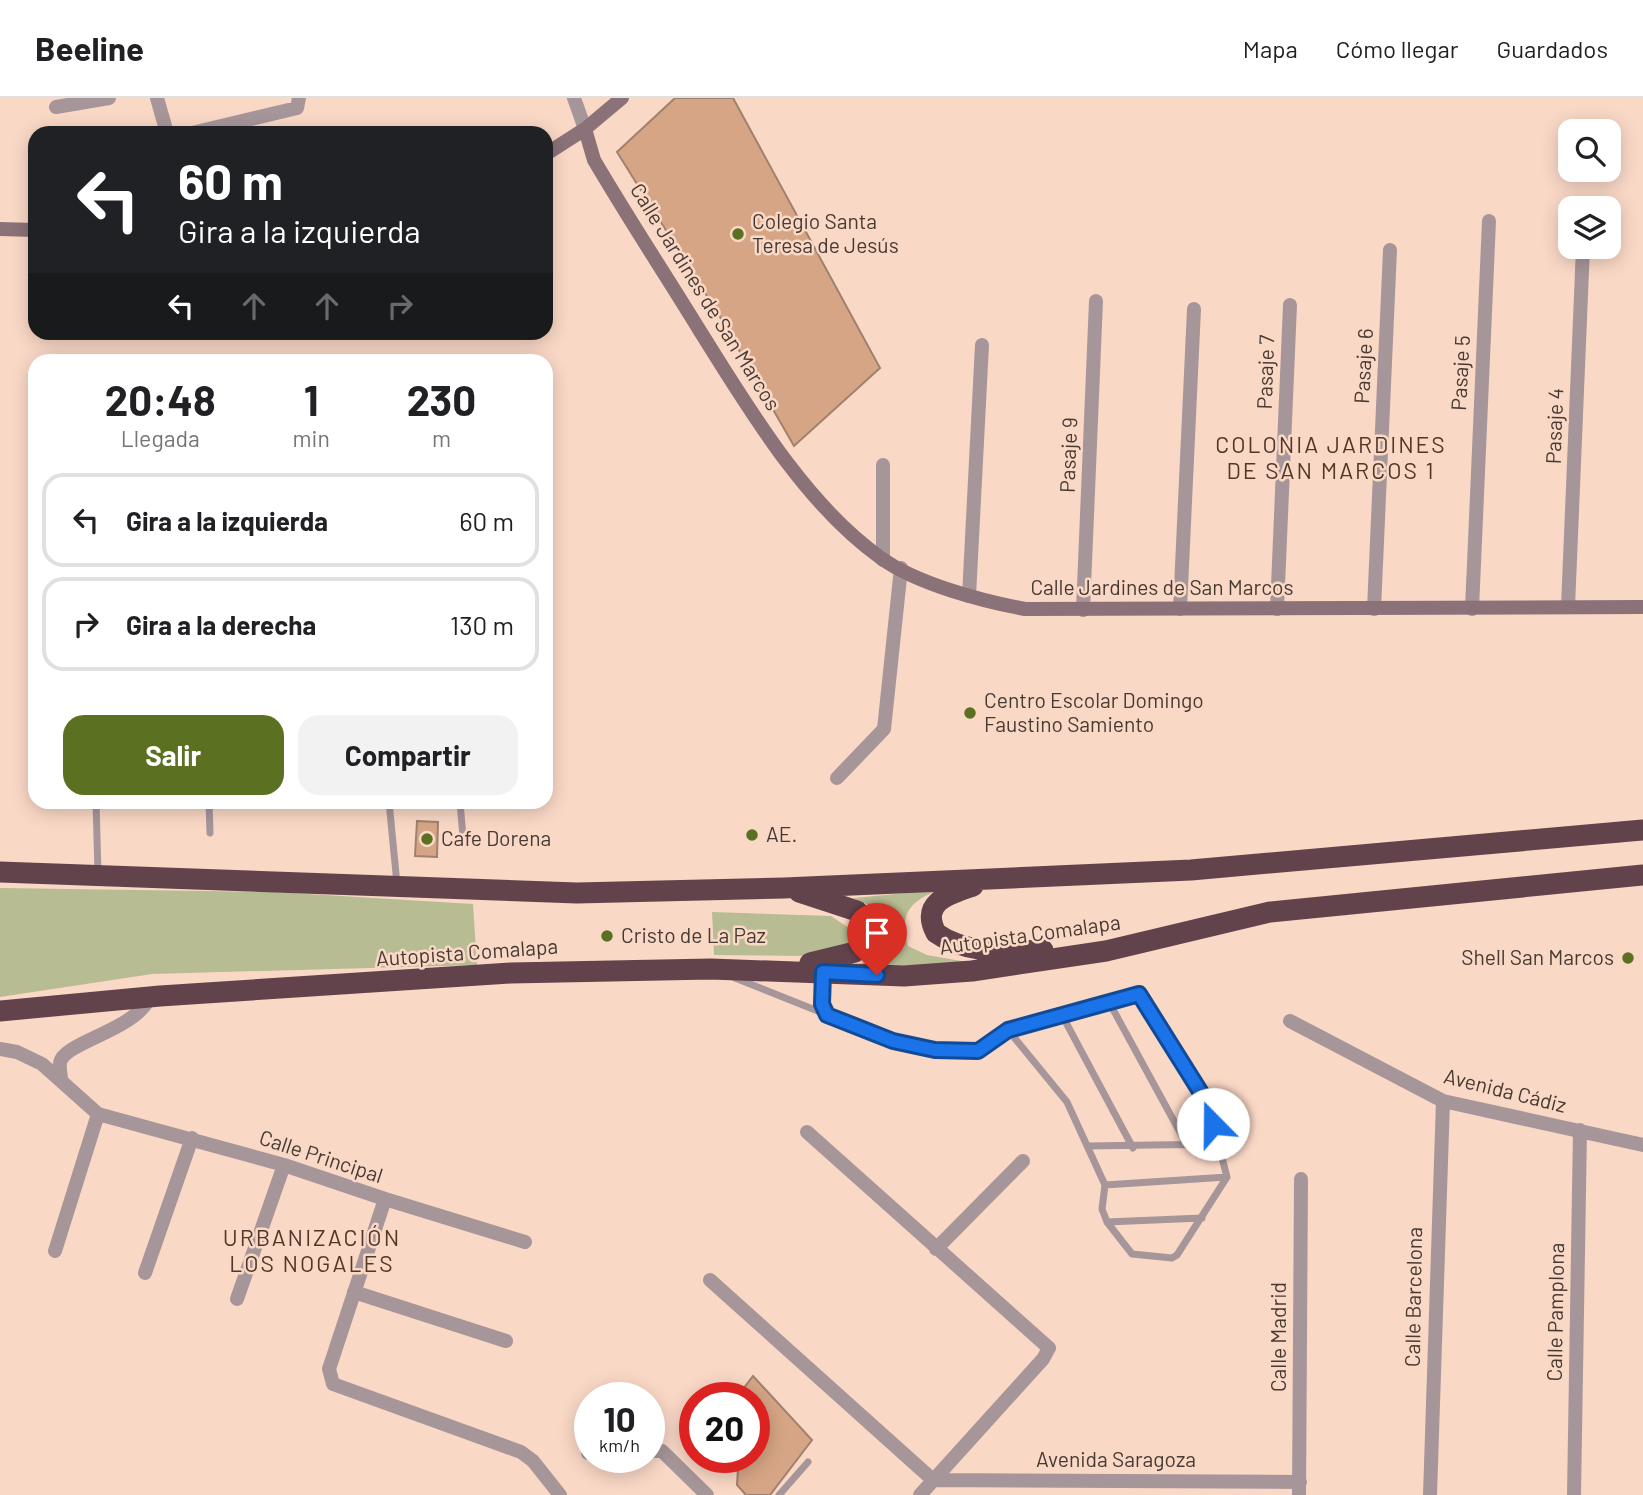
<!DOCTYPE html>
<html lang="es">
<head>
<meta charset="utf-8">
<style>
	:root { --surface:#fff; --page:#f2f2f2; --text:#202124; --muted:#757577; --line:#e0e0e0; --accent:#5b7020 }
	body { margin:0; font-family:Barlow,sans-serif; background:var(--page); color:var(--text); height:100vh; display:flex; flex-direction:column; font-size:26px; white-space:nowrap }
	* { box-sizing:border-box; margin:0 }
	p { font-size:23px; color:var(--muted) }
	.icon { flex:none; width:38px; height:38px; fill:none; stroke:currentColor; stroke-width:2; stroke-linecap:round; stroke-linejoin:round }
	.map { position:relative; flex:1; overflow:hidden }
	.details { position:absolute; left:28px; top:256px; width:525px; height:455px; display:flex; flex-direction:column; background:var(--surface); border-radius:21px; box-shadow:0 4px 18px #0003 }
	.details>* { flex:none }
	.guide { position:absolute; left:28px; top:28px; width:525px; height:214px; border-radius:21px; box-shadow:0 4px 18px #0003; background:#202124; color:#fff; overflow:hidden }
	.tools { position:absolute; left:1558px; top:21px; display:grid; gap:14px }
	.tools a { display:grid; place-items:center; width:63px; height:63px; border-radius:14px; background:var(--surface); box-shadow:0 4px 18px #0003; font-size:35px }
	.speed { position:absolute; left:574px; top:1284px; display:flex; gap:14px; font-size:35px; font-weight:700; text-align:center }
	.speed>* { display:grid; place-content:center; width:91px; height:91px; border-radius:50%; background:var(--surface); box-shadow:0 4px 18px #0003; line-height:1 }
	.speed small { font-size:18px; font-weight:400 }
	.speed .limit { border:10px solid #d22; background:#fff; color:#111 }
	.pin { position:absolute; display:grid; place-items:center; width:60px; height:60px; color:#fff; margin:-72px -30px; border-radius:50% 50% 50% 0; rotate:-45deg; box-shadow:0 0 7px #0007 }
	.pin .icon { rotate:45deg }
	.me { position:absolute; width:77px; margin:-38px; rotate:338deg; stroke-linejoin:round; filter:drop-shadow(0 0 5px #0008) }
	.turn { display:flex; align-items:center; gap:24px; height:147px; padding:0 35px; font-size:32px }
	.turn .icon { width:91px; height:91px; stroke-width:2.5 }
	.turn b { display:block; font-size:49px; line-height:60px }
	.lanes { display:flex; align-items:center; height:66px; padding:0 35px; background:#0003; justify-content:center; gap:35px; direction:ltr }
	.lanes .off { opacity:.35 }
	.eta { display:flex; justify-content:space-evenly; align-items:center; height:119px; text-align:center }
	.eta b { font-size:42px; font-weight:700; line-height:49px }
	.action { display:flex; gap:14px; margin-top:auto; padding:14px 35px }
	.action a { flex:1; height:80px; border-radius:21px; background:var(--accent); color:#fff; font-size:28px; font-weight:700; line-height:80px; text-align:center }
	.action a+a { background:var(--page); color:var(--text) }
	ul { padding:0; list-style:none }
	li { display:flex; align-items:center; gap:21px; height:94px; margin:0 14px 10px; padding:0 21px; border:4px solid var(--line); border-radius:21px }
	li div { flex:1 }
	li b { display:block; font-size:26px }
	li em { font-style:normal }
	header { display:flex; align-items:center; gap:42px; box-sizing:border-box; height:98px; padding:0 35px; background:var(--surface); border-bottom:2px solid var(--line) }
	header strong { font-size:33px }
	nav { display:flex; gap:38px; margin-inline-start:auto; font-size:24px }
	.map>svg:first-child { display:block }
	.green { fill:#b8bc92 }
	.building { fill:#d6a585; stroke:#9f816e; stroke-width:2 }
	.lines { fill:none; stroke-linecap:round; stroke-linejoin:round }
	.lane { stroke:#a6969a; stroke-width:7 }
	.street { stroke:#a6969a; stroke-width:14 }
	.secondary { stroke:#8a7278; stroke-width:14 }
	.highway { stroke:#62434c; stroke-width:21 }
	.route-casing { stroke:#114b97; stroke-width:18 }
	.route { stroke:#1a73e8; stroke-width:12 }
	.poi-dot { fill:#5b7020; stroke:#fad8c6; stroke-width:2.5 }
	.labels { text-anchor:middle; stroke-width:5; stroke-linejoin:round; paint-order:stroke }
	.poi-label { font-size:21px; fill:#473a33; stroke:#fad8c6; text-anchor:start }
	.street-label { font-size:21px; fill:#473a33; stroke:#fad8c6 }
	.neighbourhood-label { font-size:23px; letter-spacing:2px; fill:#523729; stroke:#fad8c6 }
</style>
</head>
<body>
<header>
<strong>Beeline</strong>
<nav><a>Mapa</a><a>Cómo llegar</a><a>Guardados</a></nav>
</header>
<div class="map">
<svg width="1643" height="1397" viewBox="0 0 1643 1397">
	<rect width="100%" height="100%" fill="#fad8c6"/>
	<!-- green -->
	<path class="green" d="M0,790L275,794L473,806L477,867L152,876L0,899Z
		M939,792C909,803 899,817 908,848L927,857L967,864L854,871L882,852L888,831L881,812L853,800Z
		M712,814L831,818L849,830V845L807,858L714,857Z"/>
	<!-- building -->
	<path class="building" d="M675,0H733L880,270L794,348L720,219L617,54Z
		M417,723L438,724L437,759L415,758Z
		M753,1278L812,1342L770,1397H746L737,1387L738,1371L724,1360H754V1300H736Z"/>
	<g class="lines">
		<!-- lane -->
		<path class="lane" d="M96,704L98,775
			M209,704L210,735
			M389,704L397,786
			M460,704L463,739
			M822,877V906L827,916
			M735,880L893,943L935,952L978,953L1008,932L1139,896L1208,1006L1227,1079L1177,1157L1172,1160L1132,1156L1107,1124L1102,1111L1105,1087L1067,1004L1008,932
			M1109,904L1187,1047
			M1062,917L1133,1050
			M1087,1048L1218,1046
			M1105,1087L1227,1079
			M1107,1124L1202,1120
			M779,1397L808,1364"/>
		<!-- street -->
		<path class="street" d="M157,0L167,35
			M574,0L585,31
			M56,9L109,0
			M192,35L297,10L299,0
			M883,462V367
			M969,498L982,247
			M1568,509L1583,149
			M1180,511L1194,211
			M1277,511L1290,207
			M1374,511L1390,152
			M1472,511L1489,123
			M1083,512L1096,203
			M837,680L884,631L901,470
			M1290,923L1443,1003L1643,1047
			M0,951L17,954L42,966L98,1016L284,1067L385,1101L329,1271L333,1286L521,1354L533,1363L560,1397
			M61,981C61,977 59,970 60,965C63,944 135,933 150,899
			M807,1034L1049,1250L1043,1261L920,1397
			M385,1101L525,1144
			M936,1151L1023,1063
			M55,1153L98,1016
			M145,1175L192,1040
			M710,1182L933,1382L1300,1384
			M354,1194L506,1243
			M237,1201L284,1067
			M649,1353H662L707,1397
			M588,1355H590
			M1299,1397L1301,1081
			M1430,1397L1443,1003
			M1574,1397L1580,1032"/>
		<!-- secondary -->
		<path class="secondary" d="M585,31L594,62C628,120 665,176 700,233C749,311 805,406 881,460C917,486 982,503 1025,511L1643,509
			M546,56L585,31L622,0
			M0,131L35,132"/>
		<!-- highway -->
		<path class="highway" d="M0,774L577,795L784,790L1191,772L1643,732
			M973,788C949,796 920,804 936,835C967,857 1006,853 1043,852
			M799,794L857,813L867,828L866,842L855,854L810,865
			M0,913L160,898L511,875L711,871L904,878L972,873L1106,853L1270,814L1643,777"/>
	</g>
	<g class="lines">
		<!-- route casing -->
		<g class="route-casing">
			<path id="route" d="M877,877L823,874L822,906L827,917L893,943L935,952L978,953L1008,932L1139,896L1208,1006L1213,1026"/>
		</g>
		<!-- route -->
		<use href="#route" class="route"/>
	</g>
	<!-- markers -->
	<g class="poi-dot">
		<circle cx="738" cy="136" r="7"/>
		<circle cx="970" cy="615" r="7"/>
		<circle cx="752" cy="737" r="7"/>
		<circle cx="427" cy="741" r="7"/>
		<circle cx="607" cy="838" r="7"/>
		<circle cx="1628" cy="860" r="7"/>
	</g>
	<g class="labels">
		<!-- poi labels -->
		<g class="poi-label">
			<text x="752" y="131">Colegio Santa<tspan x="752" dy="24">Teresa de Jesús</tspan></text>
			<text x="984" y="610">Centro Escolar Domingo<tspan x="984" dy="24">Faustino Samiento</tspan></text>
			<text x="766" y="744">AE.</text>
			<text x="441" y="748">Cafe Dorena</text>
			<text x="621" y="845">Cristo de La Paz</text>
			<text x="1614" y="867" text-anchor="end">Shell San Marcos</text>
		</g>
		<!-- street labels -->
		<g class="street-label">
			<text transform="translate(705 199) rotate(58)" y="7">Calle Jardines de San Marcos</text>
			<text transform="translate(1364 268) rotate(-87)" y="7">Pasaje 6</text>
			<text transform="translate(1266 274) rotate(-88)" y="7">Pasaje 7</text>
			<text transform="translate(1461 275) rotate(-87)" y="7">Pasaje 5</text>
			<text transform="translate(1555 328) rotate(-88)" y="7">Pasaje 4</text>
			<text transform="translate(1069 357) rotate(-88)" y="7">Pasaje 9</text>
			<text x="1162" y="497">Calle Jardines de San Marcos</text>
			<text transform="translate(1030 837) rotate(-8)" y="7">Autopista Comalapa</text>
			<text transform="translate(467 855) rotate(-4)" y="7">Autopista Comalapa</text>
			<text transform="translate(1505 993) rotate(14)" y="7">Avenida Cádiz</text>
			<text transform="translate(321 1059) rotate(18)" y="7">Calle Principal</text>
			<text transform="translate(1414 1199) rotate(-89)" y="7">Calle Barcelona</text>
			<text transform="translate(1556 1214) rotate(-89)" y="7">Calle Pamplona</text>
			<text transform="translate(1279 1239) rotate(-90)" y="7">Calle Madrid</text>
			<text x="1116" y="1369">Avenida Saragoza</text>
		</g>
		<!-- neighbourhood labels -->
		<g class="neighbourhood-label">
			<text x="1331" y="355">COLONIA JARDINES<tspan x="1331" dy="26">DE SAN MARCOS 1</tspan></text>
			<text x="312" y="1148">URBANIZACIÓN<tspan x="312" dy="26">LOS NOGALES</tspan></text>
		</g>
	</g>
</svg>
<div class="tools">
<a><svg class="icon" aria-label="search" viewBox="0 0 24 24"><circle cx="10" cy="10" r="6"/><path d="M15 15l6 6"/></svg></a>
<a><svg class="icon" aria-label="layers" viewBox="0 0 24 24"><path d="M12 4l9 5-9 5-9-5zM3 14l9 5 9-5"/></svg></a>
</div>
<div class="speed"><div>10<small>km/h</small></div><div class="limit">20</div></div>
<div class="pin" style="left:877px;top:877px;background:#d93025"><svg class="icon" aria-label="arrive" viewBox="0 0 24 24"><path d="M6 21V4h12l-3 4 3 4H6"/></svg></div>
<svg class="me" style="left:1213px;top:1026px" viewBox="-20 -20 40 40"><circle r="19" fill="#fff"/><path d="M0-13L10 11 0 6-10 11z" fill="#1a73e8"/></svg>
<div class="guide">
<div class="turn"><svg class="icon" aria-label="left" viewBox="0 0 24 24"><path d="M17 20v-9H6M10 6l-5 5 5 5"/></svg><div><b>60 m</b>Gira a la izquierda</div></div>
<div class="lanes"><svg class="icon" aria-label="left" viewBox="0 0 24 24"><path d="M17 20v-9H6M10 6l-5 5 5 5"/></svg><svg class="icon off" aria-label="ahead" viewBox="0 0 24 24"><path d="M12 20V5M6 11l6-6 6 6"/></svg><svg class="icon off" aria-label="ahead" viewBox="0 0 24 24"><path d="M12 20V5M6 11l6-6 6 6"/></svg><svg class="icon off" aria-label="right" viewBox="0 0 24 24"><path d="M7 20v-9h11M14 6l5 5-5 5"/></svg></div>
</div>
<section class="details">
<div class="eta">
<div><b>20:48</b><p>Llegada</p></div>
<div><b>1</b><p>min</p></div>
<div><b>230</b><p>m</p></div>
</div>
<ul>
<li><svg class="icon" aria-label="left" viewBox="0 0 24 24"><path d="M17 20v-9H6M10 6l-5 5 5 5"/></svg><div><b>Gira a la izquierda</b></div><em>60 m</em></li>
<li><svg class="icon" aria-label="right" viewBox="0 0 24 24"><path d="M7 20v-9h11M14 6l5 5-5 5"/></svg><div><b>Gira a la derecha</b></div><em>130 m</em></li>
</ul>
<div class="action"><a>Salir</a><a>Compartir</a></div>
</section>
</div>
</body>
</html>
